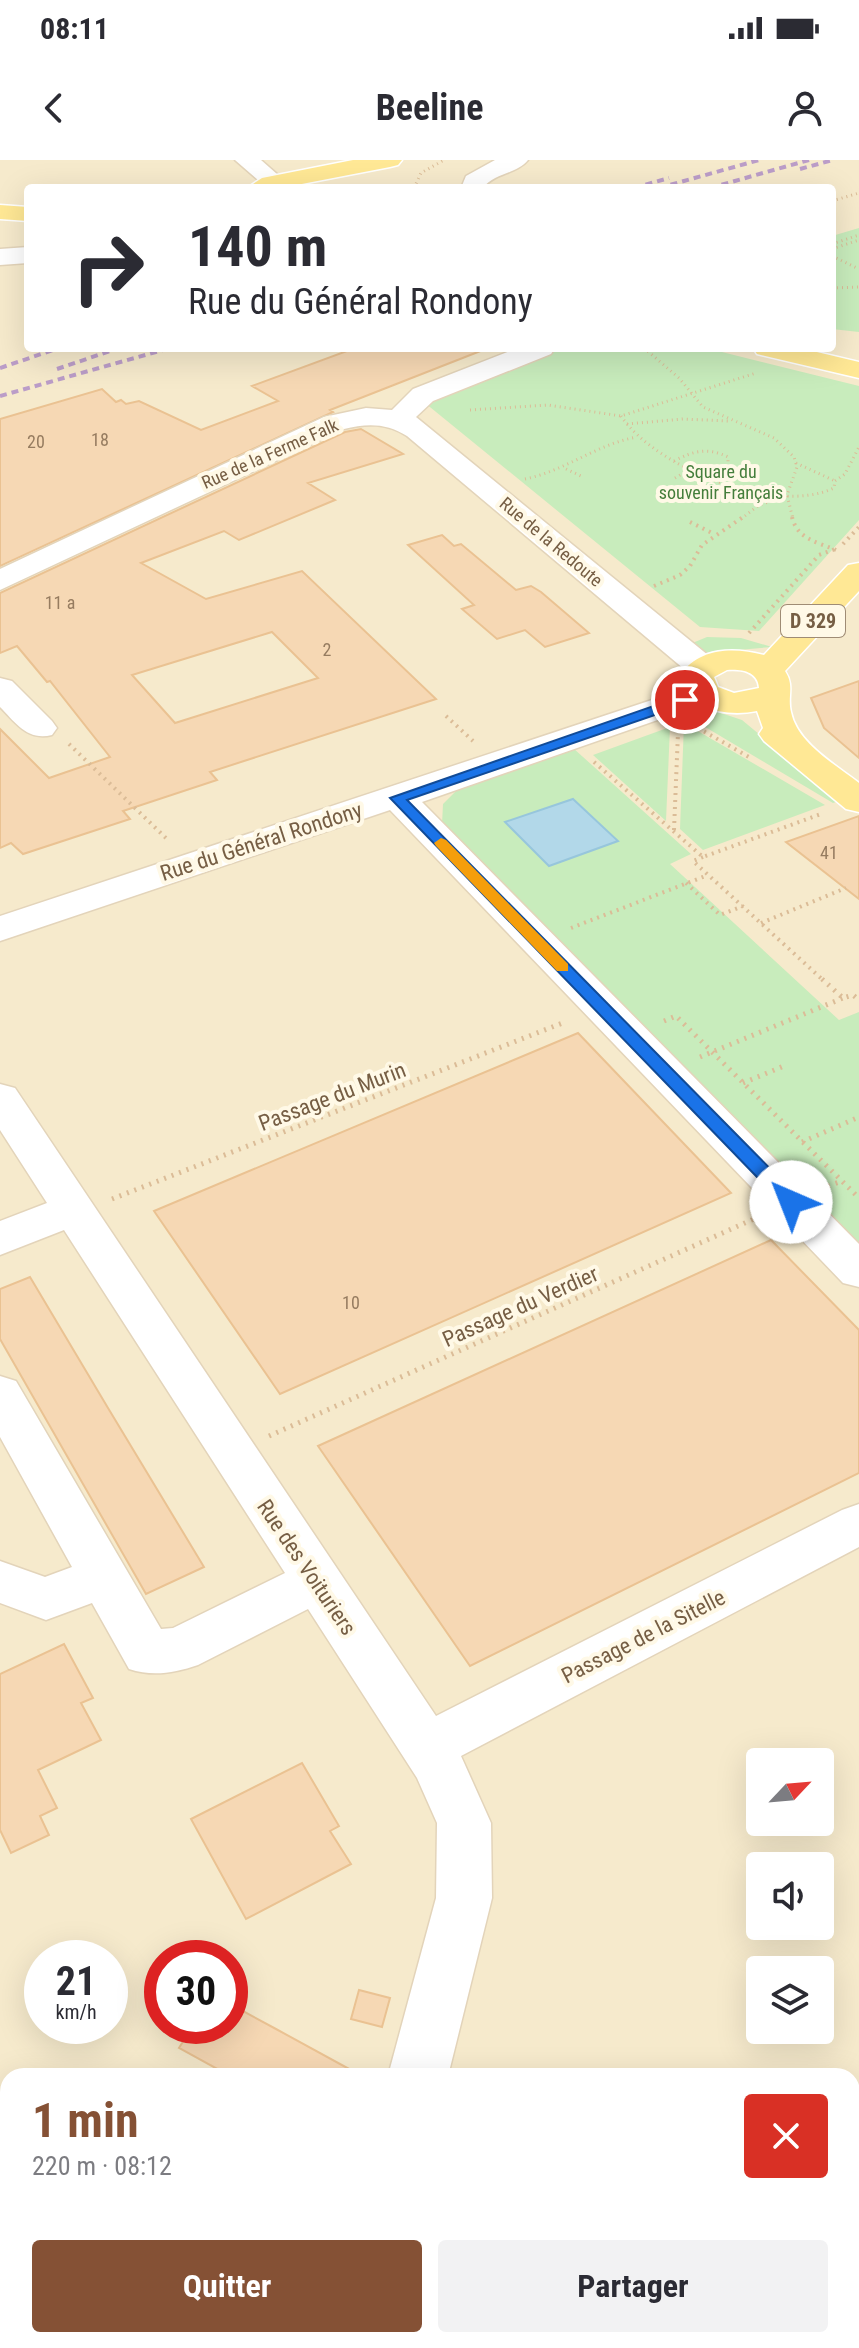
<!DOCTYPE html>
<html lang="fr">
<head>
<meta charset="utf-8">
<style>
	:root { --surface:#fff; --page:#f2f2f3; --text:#2b2b33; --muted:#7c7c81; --accent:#855135 }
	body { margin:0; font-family:"Roboto Condensed",sans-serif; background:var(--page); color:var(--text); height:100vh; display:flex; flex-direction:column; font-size:30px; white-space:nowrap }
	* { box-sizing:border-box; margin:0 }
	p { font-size:26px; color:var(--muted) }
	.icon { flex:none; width:44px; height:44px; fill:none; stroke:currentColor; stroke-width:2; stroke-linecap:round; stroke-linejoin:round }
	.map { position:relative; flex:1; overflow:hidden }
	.side { position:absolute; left:0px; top:1908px; width:860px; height:280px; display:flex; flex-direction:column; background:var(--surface); border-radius:24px 24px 0 0; box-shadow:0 8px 32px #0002 }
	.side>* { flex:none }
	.guide { position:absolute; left:24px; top:24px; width:812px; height:168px; border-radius:8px; box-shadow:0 8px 32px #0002; background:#fff; color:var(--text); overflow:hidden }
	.needle { width:52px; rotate:64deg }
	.fabs { position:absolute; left:746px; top:1588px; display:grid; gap:16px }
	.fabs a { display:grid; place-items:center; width:88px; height:88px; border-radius:8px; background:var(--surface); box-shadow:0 8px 32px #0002; font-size:40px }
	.speed { position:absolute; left:24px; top:1780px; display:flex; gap:16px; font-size:40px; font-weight:700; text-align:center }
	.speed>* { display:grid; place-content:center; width:104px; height:104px; border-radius:50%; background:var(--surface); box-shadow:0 8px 32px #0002; line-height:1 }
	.speed small { font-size:20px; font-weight:400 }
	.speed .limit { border:12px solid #d22; background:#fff; color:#111 }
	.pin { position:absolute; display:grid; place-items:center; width:68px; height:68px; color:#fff; margin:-34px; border:4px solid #fff; border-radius:50%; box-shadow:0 2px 8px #0007 }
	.me { position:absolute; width:88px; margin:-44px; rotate:316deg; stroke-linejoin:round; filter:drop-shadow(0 0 6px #0008) }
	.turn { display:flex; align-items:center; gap:28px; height:168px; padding:0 32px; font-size:36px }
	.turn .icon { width:104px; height:104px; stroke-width:2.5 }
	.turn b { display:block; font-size:56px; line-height:68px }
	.round { display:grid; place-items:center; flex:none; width:84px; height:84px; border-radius:8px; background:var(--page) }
	.head { display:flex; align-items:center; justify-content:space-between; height:136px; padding:0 32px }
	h1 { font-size:48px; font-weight:700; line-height:60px; color:var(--accent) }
	.cta { display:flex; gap:16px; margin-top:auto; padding:16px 32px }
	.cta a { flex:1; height:92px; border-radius:8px; background:var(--accent); color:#fff; font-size:32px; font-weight:700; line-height:92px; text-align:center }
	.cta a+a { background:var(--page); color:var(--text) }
	.status { display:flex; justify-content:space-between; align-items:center; height:56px; padding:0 40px; background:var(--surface); direction:ltr }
	.status svg { height:22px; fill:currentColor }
	header { display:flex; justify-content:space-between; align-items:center; height:104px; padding:0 32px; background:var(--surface); font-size:36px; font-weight:700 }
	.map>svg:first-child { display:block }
	.residential { fill:#f6eacc; fill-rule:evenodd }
	.green { fill:#c8ecbc }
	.water { fill:#b2d8e9; stroke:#97c6dc; stroke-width:2 }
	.building { fill:#f6d8b4; stroke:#eac292; stroke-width:2; fill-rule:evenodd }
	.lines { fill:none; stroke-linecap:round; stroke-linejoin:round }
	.minor-casing { stroke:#e3d4ba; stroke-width:3 }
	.major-casing { stroke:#fff; stroke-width:3 }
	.path-far2 { stroke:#dbbc97; stroke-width:3; stroke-dasharray:1 4; stroke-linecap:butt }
	.path-far1 { stroke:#dbbc97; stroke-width:4; stroke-dasharray:2 5; stroke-linecap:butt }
	.path { stroke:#dbbc97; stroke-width:5; stroke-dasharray:2 6; stroke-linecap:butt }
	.minor { fill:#fff; fill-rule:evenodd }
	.major { fill:#ffe895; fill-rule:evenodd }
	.rail { stroke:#bb9dc8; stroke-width:4; stroke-dasharray:7 5; stroke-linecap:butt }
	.route { fill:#1a73e8; stroke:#114b97; stroke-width:2 }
	.slow { fill:#f59e0b }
	.labels { text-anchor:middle; stroke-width:8; stroke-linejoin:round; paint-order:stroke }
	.number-label { font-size:18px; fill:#967c60 }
	.far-street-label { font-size:18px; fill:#765e44; stroke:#fff9e7 }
	.far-park-label { font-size:18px; fill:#447e3b; stroke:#fff9e7 }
	.shield { fill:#fff9e7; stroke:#9f8c75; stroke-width:2 }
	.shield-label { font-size:20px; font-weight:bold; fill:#765e44 }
	.street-label { font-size:22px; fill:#765e44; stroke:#fff9e7 }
</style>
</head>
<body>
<div class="status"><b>08:11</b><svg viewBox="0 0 49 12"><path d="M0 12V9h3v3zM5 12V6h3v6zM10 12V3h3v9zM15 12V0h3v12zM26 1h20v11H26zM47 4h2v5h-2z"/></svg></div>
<header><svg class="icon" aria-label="back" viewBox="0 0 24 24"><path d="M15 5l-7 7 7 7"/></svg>Beeline<svg class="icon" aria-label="person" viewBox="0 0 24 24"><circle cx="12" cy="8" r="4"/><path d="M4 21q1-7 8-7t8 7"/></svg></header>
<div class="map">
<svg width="859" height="2188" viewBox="0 0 859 2188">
	<rect width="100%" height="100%" fill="#fef7de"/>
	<!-- residential -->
	<path class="residential" d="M0,0H859V2188H0ZM28,28H832V188H28ZM760,1602H820V1662H760ZM760,1706H820V1766H760ZM42,1798H110V1866H42ZM162,1798H230V1866H162ZM760,1810H820V1870H760ZM8,1916H852V2180H8Z"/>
	<!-- green -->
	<path class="green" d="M859,68V172L832,169V76Z
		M563,188H706L859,226V360L759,471L700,467L425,243Z
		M707,477L741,478L772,487L703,493L690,484Z
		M687,550L715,551L742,560L839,641L833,643L685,555Z
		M684,563L825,645L703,690L680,669Z
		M670,567L666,661L593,595Z
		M573,588L691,694L670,704L839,860L859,852V1090L442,664L443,644L458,629Z"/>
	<!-- water -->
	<path class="water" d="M573,639L618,681L549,706L505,662Z"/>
	<!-- building -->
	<path class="building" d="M355,188L483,190L330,250L333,252L0,406V259L102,229L116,242L121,240L126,244L139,241L201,270L278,241L252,226Z
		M361,269L403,294L308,323L335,340L239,380L224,371L141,403L206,439L302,411L436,539L210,612L217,620L123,651L130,659L23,694L11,683L0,688V569L49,618L110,597L50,521L47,522L17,486L0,493V433L345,272ZM272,472L318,518L175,563L132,515Z
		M442,375L454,386L461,384L516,430L531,426L541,432L589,473L545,487L525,470L497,479L462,449L474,445L408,385Z
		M859,521V598L824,568L811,538Z
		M859,656V739L786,682Z
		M578,873L731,1033L280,1234L154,1051Z
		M771,1080L859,1170V1313L470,1506L318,1286Z
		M30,1117L108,1248L204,1407L146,1434L0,1179V1129Z
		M64,1484L93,1538L81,1543L101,1580L38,1610L57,1648L40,1656L49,1675L11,1693L0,1670V1514Z
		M302,1603L339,1666L330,1671L351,1704L246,1759L191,1659Z
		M359,1830L390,1838L382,1867L351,1859Z
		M230,1844L276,1869L362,1916H230L179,1888L193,1866H230Z"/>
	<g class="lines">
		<!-- minor casing -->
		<g class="minor-casing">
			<path id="minor" d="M235,0H261L286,22L282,27H266Z
				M495,0H528C517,14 494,13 483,28H461L466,16Z
				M28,87V103L0,105V89Z
				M518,188H555L551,194L433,241L416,257L714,500L718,507L714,514L702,517L690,514L407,276C387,263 367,263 344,269L0,430V409L324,257L366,248L392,250L413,229Z
				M0,518L12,521L52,561L57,568L52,575C27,581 16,563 0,547Z
				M703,523L715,526L720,533L715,540L422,642L859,1084V1127L843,1123L390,650L0,781V756Z
				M0,924L15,928L436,1556L842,1350L859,1344V1387L461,1596L491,1663L492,1738L448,1916H388L436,1738L437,1663L417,1618L308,1449L198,1505C174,1513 153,1517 129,1509L92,1443L46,1460L0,1443V1401L45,1417L72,1407L0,1277V1216L16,1221L161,1469L173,1468L285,1413L64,1070L0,1095V1061L47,1043L0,970Z
				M8,2155V2180H67L70,2188H0L3,2157Z
				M317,2180H381L379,2188H315Z"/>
		</g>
		<!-- major casing -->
		<g class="major-casing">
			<path id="major" d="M353,0H402L398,5L390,7L281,28H247L262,18Z
				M0,45L28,47V61L0,59Z
				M753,188H800L859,202V218L757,194Z
				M859,403V431L785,511C795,526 787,536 791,552C797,583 836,605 859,623V652L846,649L764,581L759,574L763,568L757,551C728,557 683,550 680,515C700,487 734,487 764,495L848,405ZM727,510C741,509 758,511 759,528L734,533L718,527L714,517Z"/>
		</g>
		<!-- path-far2 -->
		<path class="path-far2" d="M414,28L421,13L444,0
			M832,41L859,33
			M832,84L859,75
			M832,89L859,80
			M832,96L859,109
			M832,128L859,127
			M644,188L679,218L703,247L774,278L794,297L797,307L787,335L793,359
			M470,250L548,245L621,256L756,213
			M621,256C656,308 775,356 834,328L835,321L845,314L859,287
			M627,264L683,259L728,261
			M674,301C693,291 708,287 728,297V305L712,316
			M796,303L835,321
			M566,309L581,316
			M675,318L690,309
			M525,319C565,311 597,284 637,277
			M741,359L759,345L783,337"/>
		<!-- path-far1 -->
		<path class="path-far1" d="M792,357C797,379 817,382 836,390
			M690,362L714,374
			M843,384L859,367
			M654,426L680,415L690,406L702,385L743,357
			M749,473L819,395L835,389
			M446,556L473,581
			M698,568L749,597
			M69,584L168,680
			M594,602L703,697L821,654
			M674,670L678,573
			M703,697L693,701L824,821
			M686,723L720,755L743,746
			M761,763L846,728
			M571,768L708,715"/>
		<!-- path -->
		<path class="path" d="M822,819L843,838L853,835L859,840
			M664,861L676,856L859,1038
			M700,897L843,838
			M743,923L784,906
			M802,982L859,957
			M828,1026L842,1021
			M112,1039L565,862
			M269,1276L756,1058"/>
		<!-- minor -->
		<use href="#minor" class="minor"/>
		<!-- major -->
		<use href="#major" class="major"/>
		<!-- rail -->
		<path class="rail" d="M800,9L833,0
			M634,28L669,18
			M659,28L759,0
			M710,28L809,0
			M0,208L59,188
			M57,209L119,188
			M0,236L170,188"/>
	</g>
	<!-- route -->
	<path class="route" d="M685,535L692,540L690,543L407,640L798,1037L800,1042L791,1048L785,1046L390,638Z"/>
	<!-- slow -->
	<path class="slow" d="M441,678L446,680L568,804V811H557L436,686L434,683Z"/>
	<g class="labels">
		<!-- number labels -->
		<g class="number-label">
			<text x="100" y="286">18</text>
			<text x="36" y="288">20</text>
			<text x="60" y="449">11 a</text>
			<text x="327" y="496">2</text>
			<text x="829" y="699">41</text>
			<text x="351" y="1149">10</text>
		</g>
		<!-- far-street labels -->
		<g class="far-street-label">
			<text transform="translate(270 294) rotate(-24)" y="6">Rue de la Ferme Falk</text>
			<text transform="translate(551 382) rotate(40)" y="6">Rue de la Redoute</text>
		</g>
		<!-- far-park labels -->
		<g class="far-park-label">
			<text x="721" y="318">Square du<tspan x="721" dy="21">souvenir Français</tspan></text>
		</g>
		<!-- shield labels -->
		<rect class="shield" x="781" y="445" width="64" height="32" rx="6"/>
		<g class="shield-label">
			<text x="813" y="468">D 329</text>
		</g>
		<!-- street labels -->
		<g class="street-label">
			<text transform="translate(261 681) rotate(-18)" y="8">Rue du Général Rondony</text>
			<text transform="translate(332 936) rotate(-21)" y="8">Passage du Murin</text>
			<text transform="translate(520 1146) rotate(-24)" y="8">Passage du Verdier</text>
			<text transform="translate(307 1407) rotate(56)" y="8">Rue des Voituriers</text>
			<text transform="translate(643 1476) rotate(-27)" y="8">Passage de la Sitelle</text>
		</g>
	</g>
</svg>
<div class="fabs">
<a><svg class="needle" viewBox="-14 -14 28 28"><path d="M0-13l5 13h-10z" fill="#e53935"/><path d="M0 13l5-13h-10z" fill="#7c7c81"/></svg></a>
<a><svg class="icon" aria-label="sound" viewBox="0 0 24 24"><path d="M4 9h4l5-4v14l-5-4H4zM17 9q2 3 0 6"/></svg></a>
<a><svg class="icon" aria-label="layers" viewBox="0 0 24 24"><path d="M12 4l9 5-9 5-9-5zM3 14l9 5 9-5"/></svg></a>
</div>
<div class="speed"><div>21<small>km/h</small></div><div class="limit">30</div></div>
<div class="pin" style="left:685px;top:540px;background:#d93025"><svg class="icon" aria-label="arrive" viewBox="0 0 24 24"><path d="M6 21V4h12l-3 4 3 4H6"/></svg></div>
<svg class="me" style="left:791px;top:1042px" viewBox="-20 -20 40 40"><circle r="19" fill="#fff"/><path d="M0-13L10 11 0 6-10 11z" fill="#1a73e8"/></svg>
<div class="guide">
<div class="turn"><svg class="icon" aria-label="right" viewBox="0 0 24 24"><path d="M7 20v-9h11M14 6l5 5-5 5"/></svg><div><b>140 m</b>Rue du Général Rondony</div></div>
</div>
<section class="side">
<div class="head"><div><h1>1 min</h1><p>220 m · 08:12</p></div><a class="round" style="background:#d93025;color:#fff"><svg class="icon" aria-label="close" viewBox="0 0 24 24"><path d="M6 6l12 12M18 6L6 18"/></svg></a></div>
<div class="cta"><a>Quitter</a><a>Partager</a></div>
</section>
</div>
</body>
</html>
